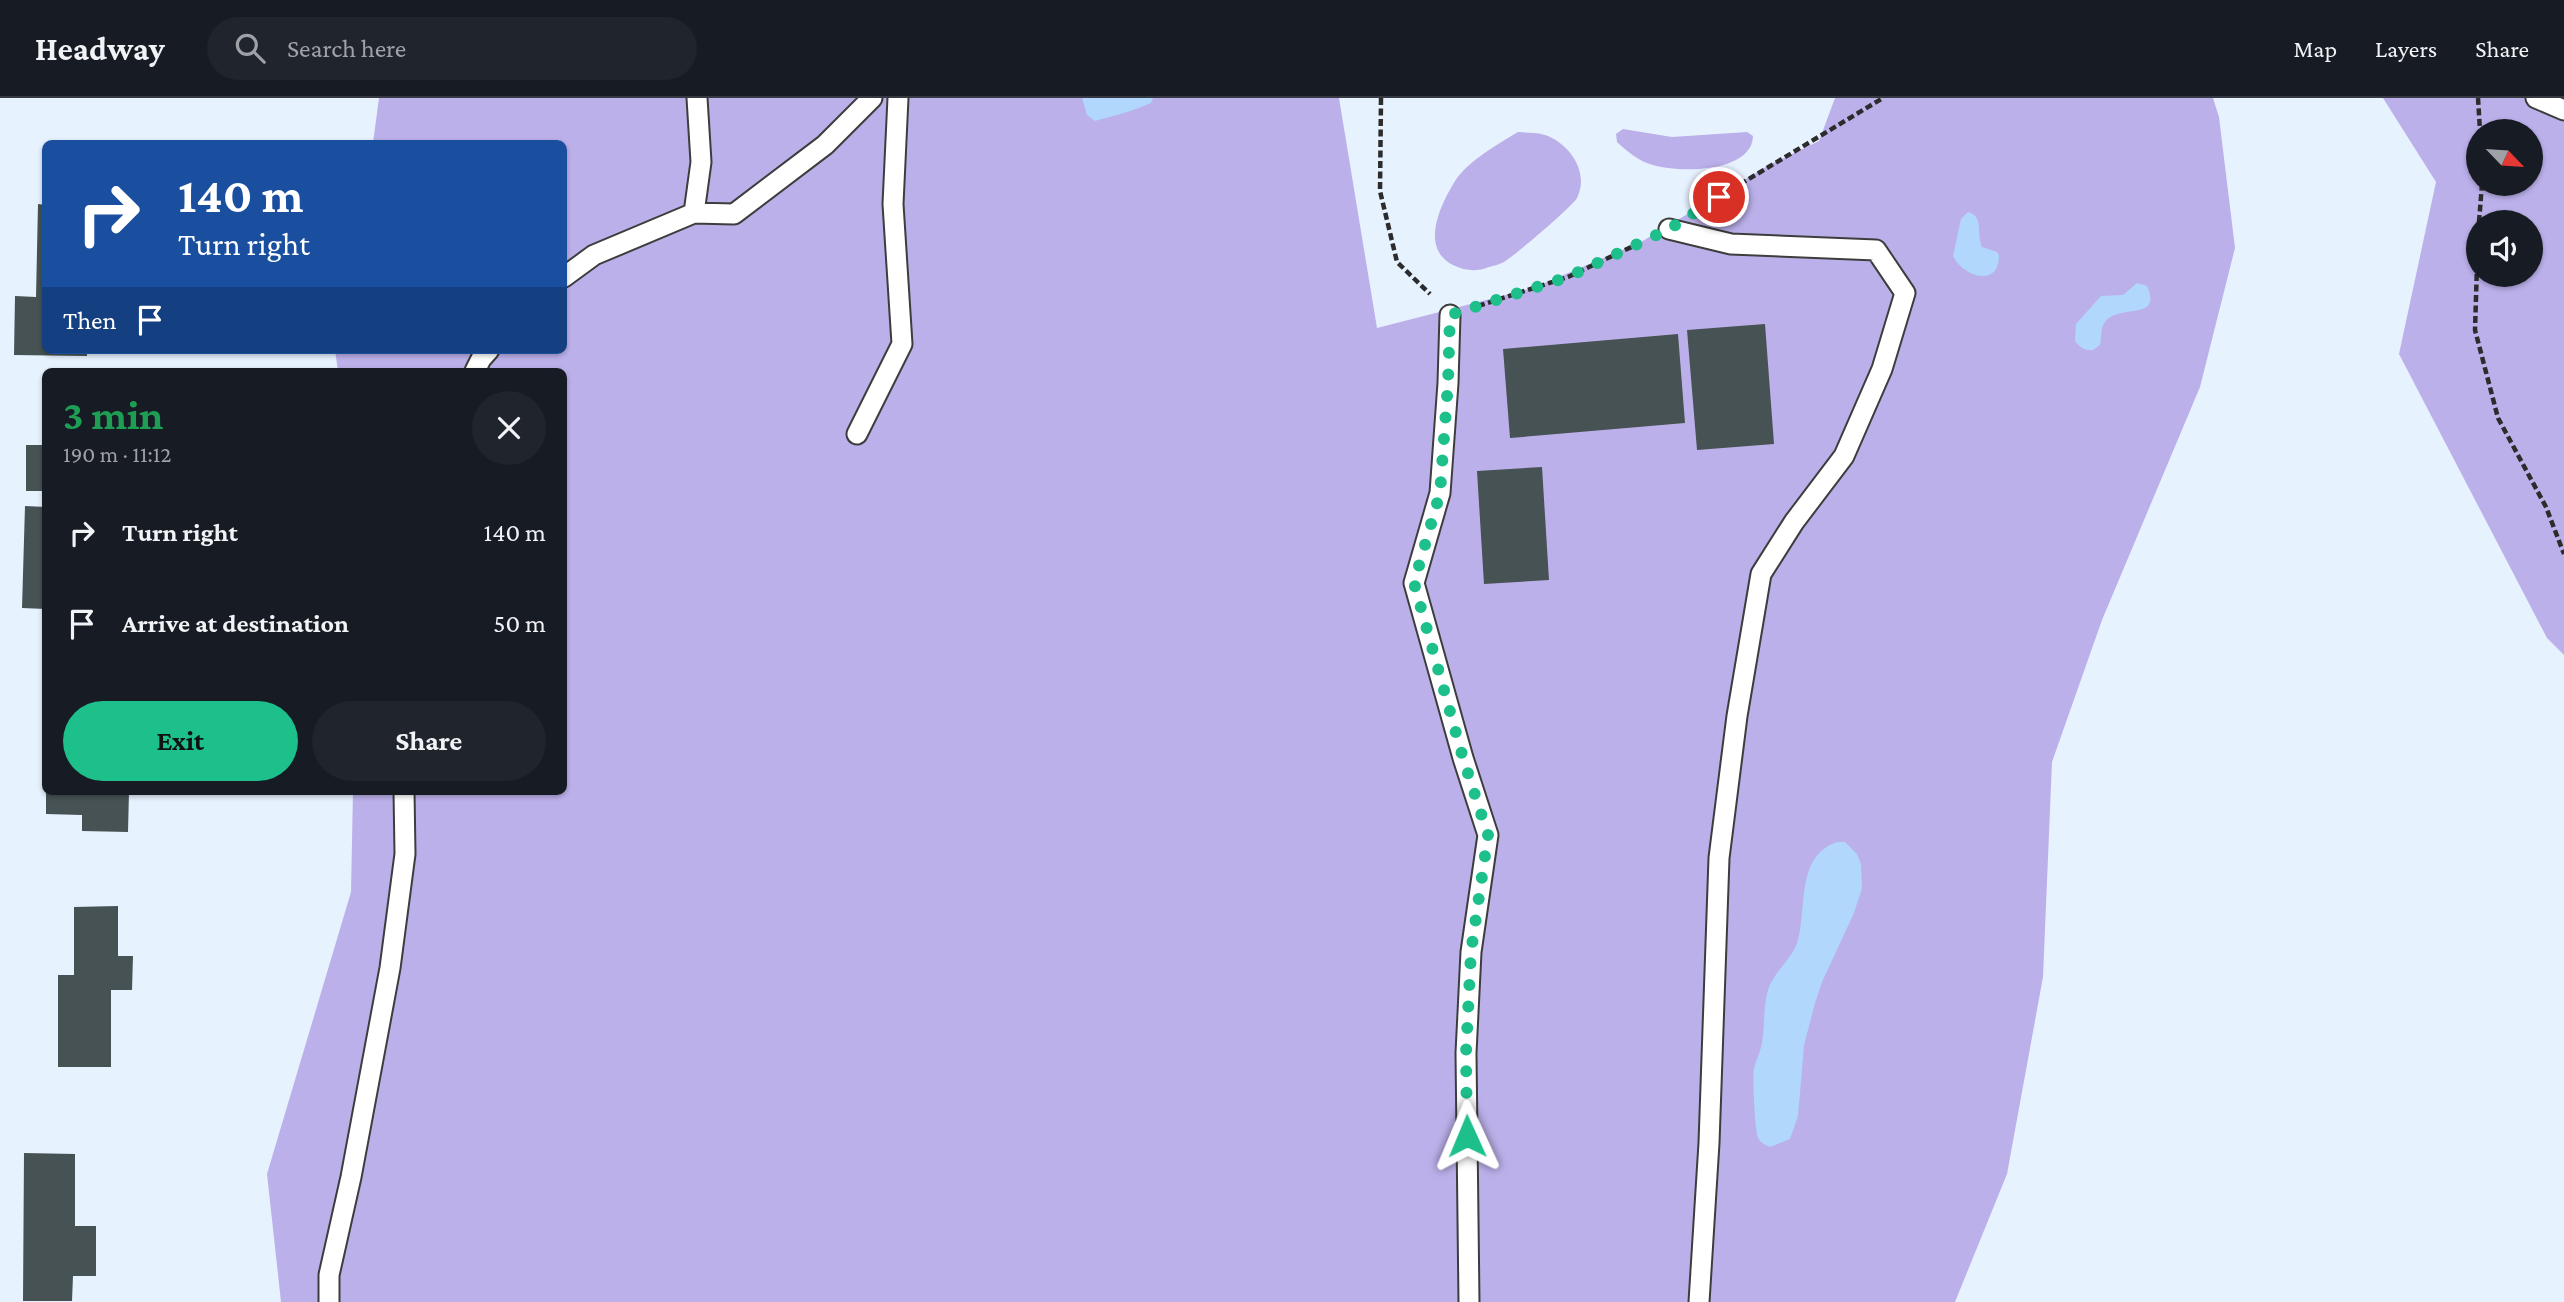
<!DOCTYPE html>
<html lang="en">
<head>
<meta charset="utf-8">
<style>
	:root { --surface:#171b24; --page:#20242c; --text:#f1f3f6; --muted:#9ea1a6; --line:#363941; --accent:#1dbf8b }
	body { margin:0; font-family:"Crimson Pro",serif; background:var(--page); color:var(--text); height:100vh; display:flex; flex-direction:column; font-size:26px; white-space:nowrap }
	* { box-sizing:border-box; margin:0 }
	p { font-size:23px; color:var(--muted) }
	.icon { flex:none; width:38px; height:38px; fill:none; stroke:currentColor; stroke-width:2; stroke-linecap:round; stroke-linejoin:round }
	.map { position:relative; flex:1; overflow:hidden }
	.side { position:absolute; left:42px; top:270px; width:525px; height:427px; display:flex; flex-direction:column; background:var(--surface); border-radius:10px; box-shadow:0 2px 5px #0004 }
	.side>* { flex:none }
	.hud { position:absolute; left:42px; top:42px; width:525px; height:214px; border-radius:10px; box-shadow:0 2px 5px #0004; background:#1a4fa0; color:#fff; overflow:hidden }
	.needle { width:46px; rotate:115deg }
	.tools { position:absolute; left:2466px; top:21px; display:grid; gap:14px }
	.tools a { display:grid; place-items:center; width:77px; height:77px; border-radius:50%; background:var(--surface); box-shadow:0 2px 5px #0004; font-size:35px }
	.pin { position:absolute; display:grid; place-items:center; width:60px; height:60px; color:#fff; margin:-30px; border:4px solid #fff; border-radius:50%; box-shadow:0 2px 7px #0007 }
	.me { position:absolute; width:77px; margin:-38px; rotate:359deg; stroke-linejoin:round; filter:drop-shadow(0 0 5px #0008) }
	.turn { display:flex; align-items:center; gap:24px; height:147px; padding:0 21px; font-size:32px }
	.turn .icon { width:91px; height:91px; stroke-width:2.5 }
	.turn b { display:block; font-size:49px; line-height:60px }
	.then { display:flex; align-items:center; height:66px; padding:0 21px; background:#0003; gap:14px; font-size:26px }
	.round { display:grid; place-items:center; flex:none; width:74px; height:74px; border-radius:37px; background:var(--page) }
	.summary { display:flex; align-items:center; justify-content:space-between; height:119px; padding:0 21px }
	h1 { font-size:42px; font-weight:700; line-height:52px; color:#1e9e55 }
	.cta { display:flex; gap:14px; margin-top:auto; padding:14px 21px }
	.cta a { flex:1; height:80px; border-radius:42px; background:var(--accent); color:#111; font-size:28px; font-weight:700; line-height:80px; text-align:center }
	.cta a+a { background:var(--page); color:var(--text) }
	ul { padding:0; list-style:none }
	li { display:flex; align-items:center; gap:21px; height:91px; padding:0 21px }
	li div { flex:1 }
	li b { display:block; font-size:26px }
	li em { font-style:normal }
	header { display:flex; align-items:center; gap:42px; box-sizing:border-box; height:98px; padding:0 35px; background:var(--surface); border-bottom:2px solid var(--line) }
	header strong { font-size:33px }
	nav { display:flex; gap:38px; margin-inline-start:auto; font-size:24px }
	.search { width:490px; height:63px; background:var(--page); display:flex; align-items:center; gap:18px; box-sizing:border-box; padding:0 24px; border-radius:38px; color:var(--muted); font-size:26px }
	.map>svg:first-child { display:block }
	.green { fill:#bcb0ea; fill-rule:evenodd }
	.sand { fill:#b1d7fd }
	.building { fill:#465253 }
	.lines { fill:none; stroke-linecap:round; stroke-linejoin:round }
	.lane-casing { stroke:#3d3d3d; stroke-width:23 }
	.path { stroke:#2c2c2c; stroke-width:4.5; stroke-dasharray:7 3.5; stroke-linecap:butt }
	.lane { stroke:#fff; stroke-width:19 }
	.route { stroke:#1dbf8b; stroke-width:12; stroke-dasharray:0 21.6 }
</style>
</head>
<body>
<header>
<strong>Headway</strong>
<div class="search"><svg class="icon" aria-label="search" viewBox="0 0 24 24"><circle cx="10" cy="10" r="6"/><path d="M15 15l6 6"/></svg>Search here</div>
<nav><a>Map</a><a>Layers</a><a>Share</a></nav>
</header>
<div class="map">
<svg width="2564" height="1204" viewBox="0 0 2564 1204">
	<rect width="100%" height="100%" fill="#e7f2ff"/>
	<!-- green -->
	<path class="green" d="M379,0H1339L1377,230L1533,190L1641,144L1769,67L1819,43L1835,0H2213L2219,19L2235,150L2200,289L2102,522L2052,664L2043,879L2007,1076L1955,1204H281L267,1076L351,794L353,693H564V273H338L335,252H564V46L373,45Z
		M2383,0H2564V557L2547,540L2399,256L2436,84ZM2478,33H2530V86H2478ZM2478,124H2530V177H2478Z
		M1623,31L1672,39L1747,34L1753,38C1752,75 1679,75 1653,67C1638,63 1628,54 1617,44L1616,36Z
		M1518,34C1527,35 1537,34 1545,37C1569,45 1590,74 1577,100C1572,109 1514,158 1504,164C1500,166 1494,168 1489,169C1476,174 1466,173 1453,167C1419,150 1441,106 1455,83C1468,63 1498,46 1518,34Z"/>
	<!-- sand -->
	<path class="sand" d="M1082,0H1153L1151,5C1133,13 1113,18 1095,23L1087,17Z
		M1968,114C1984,118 1976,134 1982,149L1997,154L1999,158C1999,190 1963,179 1953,158L1961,121Z
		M2137,185L2147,188C2163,224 2118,205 2105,224C2100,230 2102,239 2100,247L2093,252C2084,253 2080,249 2075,243L2076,226L2101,198L2123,197Z
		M1837,744H1845L1857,756L1861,766L1862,790L1854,815L1822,884L1815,905L1804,947L1798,1018L1790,1041L1770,1049C1765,1047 1760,1044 1758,1040C1755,1033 1752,977 1754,971C1756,962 1760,955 1762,945C1765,928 1763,909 1768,892C1774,873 1793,861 1798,842C1807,809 1796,758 1837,744Z"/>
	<!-- building -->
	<path class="building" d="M38,106L46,107V252H87V258L14,257L15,198L36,199Z
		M1765,226L1774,346L1697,352L1687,232Z
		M1678,236L1685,325L1510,340L1503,251Z
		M26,347H46V393H26Z
		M1542,369L1549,482L1484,486L1477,373Z
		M25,408L46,409V511L22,510Z
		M46,693H129L128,734L82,733V717L46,716Z
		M118,808V858H133L132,892H111V969H58V877H74V809Z
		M24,1055L75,1056V1128H96V1178H73L72,1203H23Z"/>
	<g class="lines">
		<!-- lane casing -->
		<g class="lane-casing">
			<path id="lane" d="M2536,0L2564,12
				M694,115L734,116L825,47L872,0
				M1669,131L1731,146L1876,152L1905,195L1882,271L1844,358L1794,424L1761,476L1737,618L1719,760L1709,1045L1699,1204
				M564,179L594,157L694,115L701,64L697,0
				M1450,217L1448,285L1440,395L1414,485L1463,660L1488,737L1471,854L1466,955L1469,1204
				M475,273L481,261L489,252
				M857,336L902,246L893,106L898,0
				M329,1204V1177L351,1079L390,870L405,756L404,693"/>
		</g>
		<!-- path -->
		<path class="path" d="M1381,0L1380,93L1397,164L1430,196
			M2478,0L2480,33
			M1704,108L1883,0
			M2479,124L2482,86
			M2478,134L2475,232L2498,320L2546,409L2564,456
			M1478,208L1568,179L1642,144"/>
		<!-- lane -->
		<use href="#lane" class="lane"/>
	</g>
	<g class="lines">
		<!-- route -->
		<path class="route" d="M1467,1038L1466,955L1471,854L1488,737L1463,660L1414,485L1440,395L1448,285L1450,217L1568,179L1669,131L1719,99"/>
	</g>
</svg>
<div class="tools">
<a><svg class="needle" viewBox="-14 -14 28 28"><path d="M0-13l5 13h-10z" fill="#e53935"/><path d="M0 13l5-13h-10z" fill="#9ea1a6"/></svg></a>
<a><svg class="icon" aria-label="sound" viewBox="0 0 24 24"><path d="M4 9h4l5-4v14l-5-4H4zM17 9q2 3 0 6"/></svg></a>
</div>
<div class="pin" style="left:1719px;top:99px;background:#d93025"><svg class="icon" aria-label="arrive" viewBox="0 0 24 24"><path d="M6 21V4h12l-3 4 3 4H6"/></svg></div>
<svg class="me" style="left:1467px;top:1038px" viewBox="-20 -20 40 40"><path d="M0-17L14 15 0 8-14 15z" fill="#1dbf8b" stroke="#fff" stroke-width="4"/></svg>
<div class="hud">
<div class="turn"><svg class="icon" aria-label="right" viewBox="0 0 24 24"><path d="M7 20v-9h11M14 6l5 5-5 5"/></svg><div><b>140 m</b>Turn right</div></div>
<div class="then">Then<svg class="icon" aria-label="arrive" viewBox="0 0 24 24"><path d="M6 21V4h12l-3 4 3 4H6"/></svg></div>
</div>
<section class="side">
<div class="summary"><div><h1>3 min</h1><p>190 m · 11:12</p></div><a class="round"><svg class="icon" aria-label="close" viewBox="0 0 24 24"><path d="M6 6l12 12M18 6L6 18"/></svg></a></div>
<ul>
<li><svg class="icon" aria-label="right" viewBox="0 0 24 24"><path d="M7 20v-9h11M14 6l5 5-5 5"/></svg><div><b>Turn right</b></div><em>140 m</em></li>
<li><svg class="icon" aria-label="arrive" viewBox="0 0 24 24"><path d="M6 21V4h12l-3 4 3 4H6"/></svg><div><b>Arrive at destination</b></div><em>50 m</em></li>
</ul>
<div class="cta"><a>Exit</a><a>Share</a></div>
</section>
</div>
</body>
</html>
